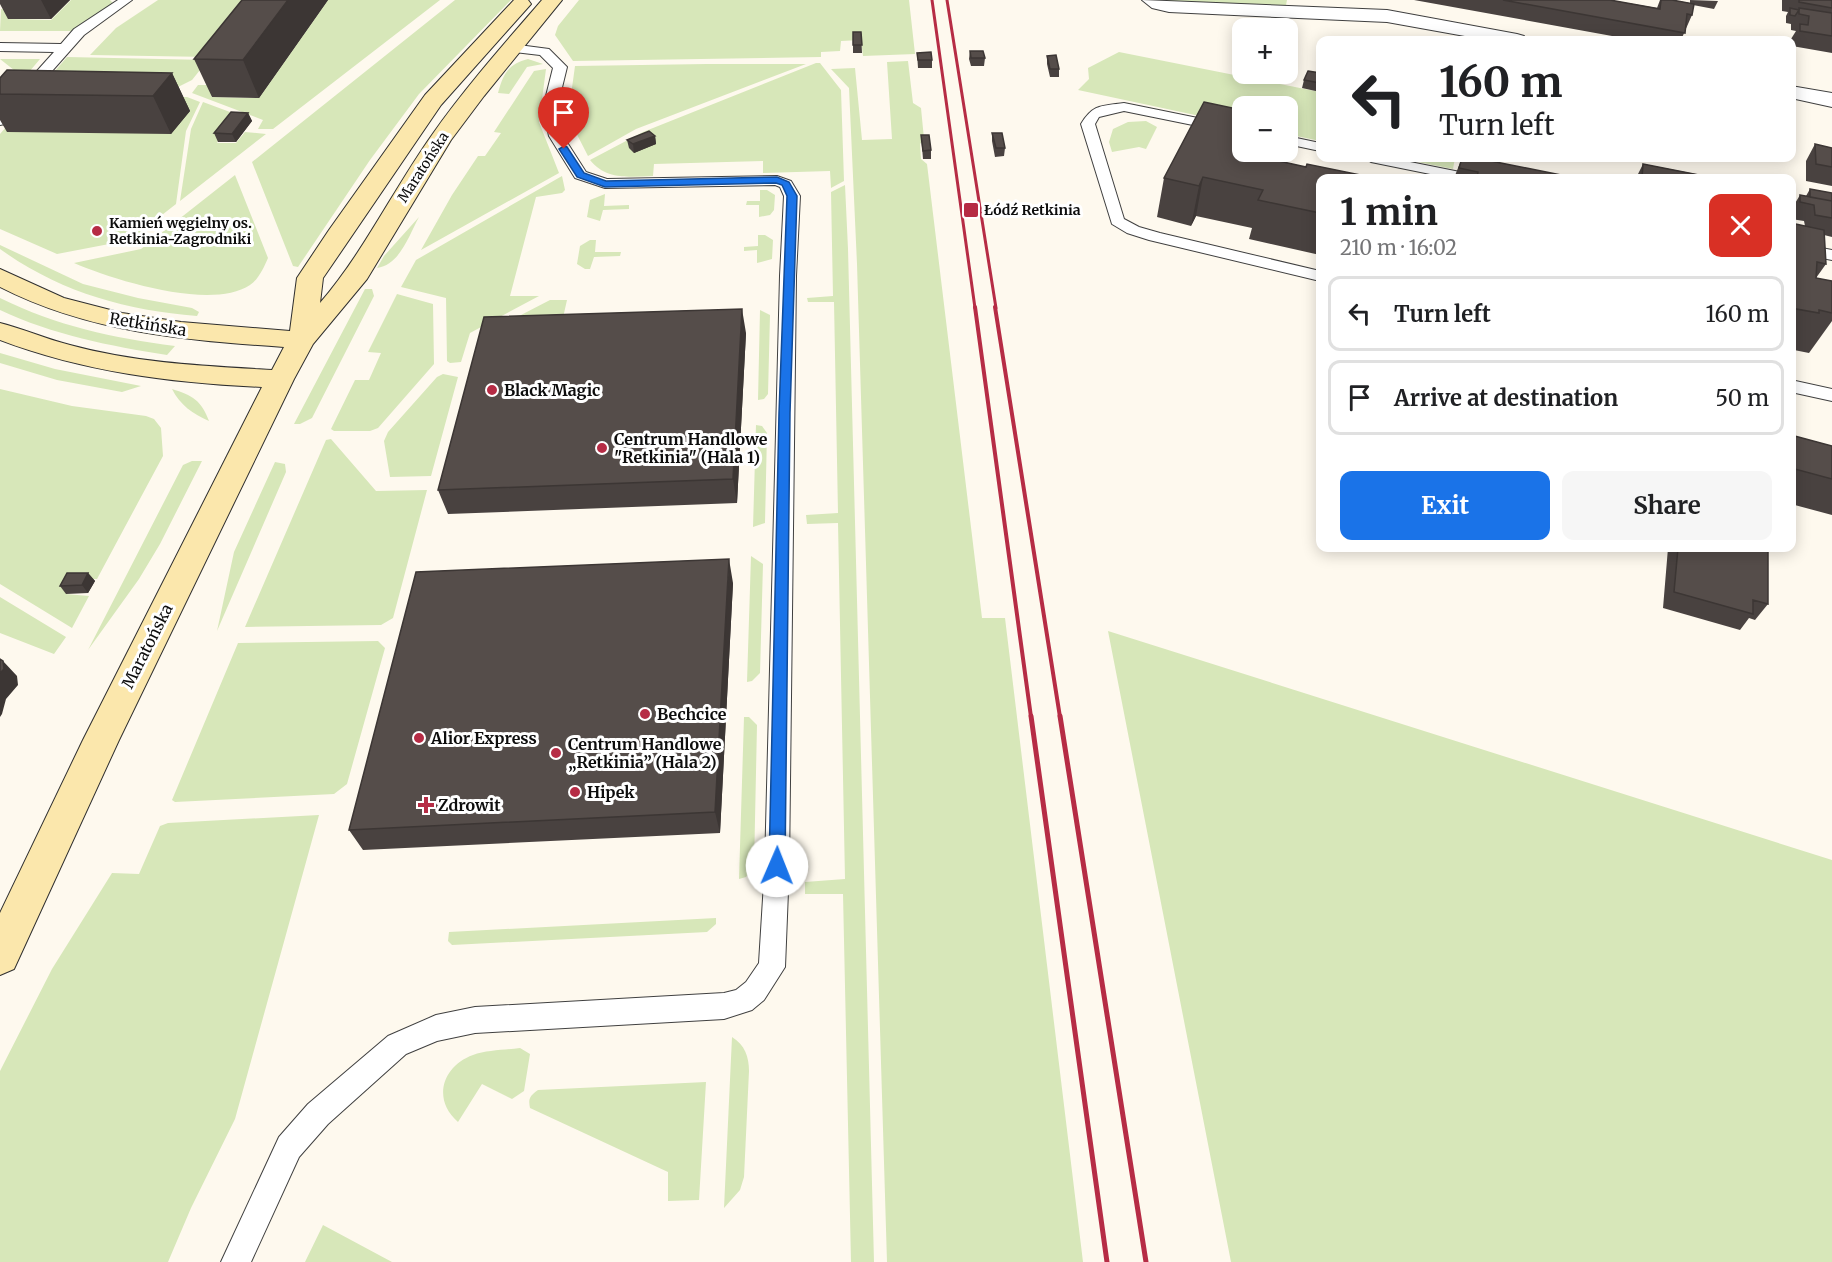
<!DOCTYPE html>
<html lang="en">
<head>
<meta charset="utf-8">
<style>
	:root { --surface:#fff; --page:#f6f6f6; --text:#202124; --muted:#757577; --line:#e0e0e0; --accent:#1a73e8 }
	body { margin:0; font-family:Merriweather,serif; background:var(--page); color:var(--text); height:100vh; display:flex; flex-direction:column; font-size:22px; white-space:nowrap }
	* { box-sizing:border-box; margin:0 }
	p { font-size:20px; color:var(--muted) }
	.icon { flex:none; width:33px; height:33px; fill:none; stroke:currentColor; stroke-width:2; stroke-linecap:round; stroke-linejoin:round }
	.map { position:relative; flex:1; overflow:hidden }
	.panel { position:absolute; left:1316px; top:174px; width:480px; height:378px; display:flex; flex-direction:column; background:var(--surface); border-radius:12px; box-shadow:0 3px 15px #0003 }
	.panel>* { flex:none }
	.guide { position:absolute; left:1316px; top:36px; width:480px; height:126px; border-radius:12px; box-shadow:0 3px 15px #0003; background:#fff; color:var(--text); overflow:hidden }
	.tools { position:absolute; left:1232px; top:18px; display:grid; gap:12px }
	.tools a { display:grid; place-items:center; width:66px; height:66px; border-radius:12px; background:var(--surface); box-shadow:0 3px 15px #0003; font-size:30px }
	.pin { position:absolute; display:grid; place-items:center; width:51px; height:51px; color:#fff; margin:-62px -26px; border-radius:50% 50% 50% 0; rotate:-45deg; box-shadow:0 0 6px #0007 }
	.pin .icon { rotate:45deg }
	.me { position:absolute; width:66px; margin:-33px; rotate:1deg; stroke-linejoin:round; filter:drop-shadow(0 0 4px #0008) }
	.turn { display:flex; align-items:center; gap:21px; height:126px; padding:0 24px; font-size:27px }
	.turn .icon { width:78px; height:78px; stroke-width:2.5 }
	.turn b { display:block; font-size:42px; line-height:51px }
	.round { display:grid; place-items:center; flex:none; width:63px; height:63px; border-radius:12px; background:var(--page) }
	.summary { display:flex; align-items:center; justify-content:space-between; height:102px; padding:0 24px }
	h1 { font-size:36px; font-weight:700; line-height:45px }
	.button { display:flex; gap:12px; margin-top:auto; padding:12px 24px }
	.button a { flex:1; height:69px; border-radius:12px; background:var(--accent); color:#fff; font-size:24px; font-weight:700; line-height:69px; text-align:center }
	.button a+a { background:var(--page); color:var(--text) }
	ul { padding:0; list-style:none }
	li { display:flex; align-items:center; gap:18px; height:75px; margin:0 12px 9px; padding:0 12px; border:3px solid var(--line); border-radius:12px }
	li div { flex:1 }
	li b { display:block; font-size:22px }
	li em { font-style:normal }
	.map>svg:first-child { display:block }
	.green { fill:#d7e7b9 }
	.lines { fill:none; stroke-linecap:round; stroke-linejoin:round }
	.lane-casing { stroke:#404040; stroke-width:2 }
	.street-casing { stroke:#404040; stroke-width:2 }
	.secondary-casing { stroke:#2f2f2f; stroke-width:2 }
	.lane { fill:#fff; fill-rule:evenodd }
	.street { fill:#fff; fill-rule:evenodd }
	.secondary { fill:#fbe7ac; fill-rule:evenodd }
	.rail-far2 { stroke:#b62c45; stroke-width:3 }
	.rail-far1 { stroke:#b62c45; stroke-width:4 }
	.rail { stroke:#b62c45; stroke-width:5 }
	.wall { fill:#494240 }
	.shaded-wall { fill:#3c3634 }
	.building { fill:#554d4a; stroke:#3c3634; stroke-width:1.5 }
	.route { fill:#1a73e8; stroke:#114b97; stroke-width:1.5 }
	.poi-dot { fill:#b62c45; stroke:#fff; stroke-width:2 }
	.labels { text-anchor:middle; stroke-width:6; stroke-linejoin:round; paint-order:stroke }
	.far-street-label { font-size:14px; fill:#0d0d0d; stroke:#fff }
	.far-poi-label { font-size:14px; font-weight:bold; fill:#0d0d0d; stroke:#fff; text-anchor:start }
	.street-label { font-size:16px; fill:#0d0d0d; stroke:#fff }
	.poi-label { font-size:16px; font-weight:bold; fill:#0d0d0d; stroke:#fff; text-anchor:start }
</style>
</head>
<body>
<div class="map">
<svg width="1832" height="1262" viewBox="0 0 1832 1262">
	<rect width="100%" height="100%" fill="#fef9ee"/>
	<!-- green -->
	<path class="green" d="M71,0H110L114,4L72,31H0L1,9L17,10L8,19L51,20Z
		M158,0H254L210,57L90,55L116,28Z
		M328,0H440L273,129H258L263,120L192,93L198,85H219L211,97L259,98Z
		M455,0H511L419,94L370,160L298,267L293,266L252,162Z
		M579,0H909L915,54L863,56L861,40L841,41L840,51L821,52V57L573,61L555,35L558,26Z
		M1164,0H1287L1286,5L1281,9L1171,3Z
		M1119,52L1320,92V141L1287,134V106H1242V125L1078,90L1089,79L1088,68Z
		M67,57L208,60L192,80L178,87L42,86Z
		M0,59H40L24,78Z
		M528,59L543,64L527,67L509,94L498,93C503,74 508,64 528,59Z
		M908,61L913,103L921,108L924,139L920,144L921,159L927,164L982,618H1005L1083,1262H887L857,264L849,88L831,69L855,68L862,140L892,139L887,62Z
		M816,63H820L841,90L844,181L831,188L830,171L763,173V161L654,164L653,176C629,177 606,180 590,160L643,132Z
		M707,64H806L636,129L588,156L568,117L575,66Z
		M546,69L539,122L559,173L421,250L452,195L478,156H485L501,133L494,132L534,71Z
		M187,97L200,102L186,131L176,204L130,240L57,254L0,229V134L31,98Z
		M203,102L230,112L218,130L223,132L217,143H236L245,132L266,134L180,201L191,129Z
		M1146,121L1157,127L1146,149L1139,147L1112,152L1109,142L1113,129L1128,122Z
		M1398,158H1455L1453,169Z
		M235,175L268,258C264,267 259,279 250,285C211,311 114,280 74,263L141,249Z
		M562,176L565,190L562,193L536,197L510,296H539L470,333L461,362L450,363L447,361L446,298L401,287L416,260Z
		M845,185L848,249L874,1262H851L843,894H805V882L845,879L838,523L807,524L806,515L838,513L834,302H808L807,298L833,296L831,192Z
		M760,190H767L775,195L774,210L770,215L759,217V205H746L747,201H760Z
		M605,194L604,206L629,205V209L603,210L600,221L587,217L590,200Z
		M419,217C409,235 400,265 377,268L384,256Z
		M758,235H765L773,240L772,259L757,263V250L744,251V247L758,246Z
		M590,240H596L595,252H621L620,256L594,257L590,269H585L577,264L580,246Z
		M0,245L83,284L138,298L192,308L199,312L197,316C124,310 60,292 0,249Z
		M365,289H372L374,296L312,418L300,424H294Z
		M397,294L433,304L434,364L378,428L370,431H334L331,429L355,380H369L381,353L368,352Z
		M0,298C57,326 113,338 175,346L167,355C110,346 53,335 0,310Z
		M550,300H567L560,331L496,328Z
		M760,310L770,315L768,394L764,399L758,400Z
		M0,353L55,369L141,386L122,392L57,380L0,363Z
		M443,374L458,377L431,476L390,477L384,441L388,432L437,377Z
		M0,389L72,406L146,416L154,419L161,428L163,456L97,579H75L66,594L89,596L72,628L0,584Z
		M172,389C192,395 202,401 209,421C193,414 180,405 172,389Z
		M756,425L762,426L767,433L765,523L753,527Z
		M331,439L376,491L427,490L393,618L381,625L245,627L326,440Z
		M192,461H202L160,544L139,579L88,650L183,465Z
		M275,462L285,464L286,472L217,631L234,552Z
		M751,556L763,564L760,673L752,681L747,682Z
		M0,597L66,637L54,654L0,633Z
		M1108,631L1832,860V1262H1231Z
		M378,641L385,648L347,784L334,794L175,802L172,800L238,643Z
		M744,717H749L757,725L754,867L746,877L739,879Z
		M319,815L235,1119L191,1208L168,1262H0V1071L52,969L112,873L139,874L160,826L168,823Z
		M716,918V924L707,932L452,945L448,941L449,932Z
		M732,1037C745,1045 749,1057 749,1071L744,1177L740,1190L724,1208Z
		M520,1048L530,1054L524,1091L512,1099L482,1084L458,1122C432,1100 442,1066 473,1055C487,1050 506,1050 520,1048Z
		M706,1082L699,1200L668,1201V1172L530,1108C528,1098 530,1096 538,1090Z
		M323,1225L392,1262H305Z"/>
	<g class="lines">
		<!-- lane casing -->
		<g class="lane-casing">
			<path id="lane" d="M118,0H132L84,35L5,124L0,125V112L54,52L0,51V43L61,44L74,29Z
				M511,44L549,49L567,67L557,108L563,136L586,172L607,179L777,176L791,181L800,196L796,276L789,866L785,967L764,1000L752,1010L724,1019L475,1033L437,1041L406,1054L328,1124L299,1157L251,1262H221L279,1137L308,1104L388,1036L436,1015L475,1007L724,993L736,990L746,982L759,963L765,866L780,276L784,196L780,187L775,185L605,188L575,178L549,136L543,108L553,68L540,55L506,51L504,48Z
				M1124,103L1242,127V135L1124,111L1099,117L1095,124L1124,219L1139,227L1160,233L1320,271V281L1149,240L1127,233L1112,224L1081,124C1093,104 1102,106 1124,103Z
				M1287,136L1320,143V151L1287,144Z
				M1364,158H1390L1470,174L1477,178H1450L1371,162Z
				M1791,242L1832,250V260L1791,252Z
				M1791,380L1832,389V401L1791,392Z"/>
		</g>
		<!-- street casing -->
		<g class="street-casing">
			<path id="street" d="M1142,0L1387,10L1517,34L1524,36L1527,40H1487L1387,22L1169,12L1152,8Z
				M1791,86L1832,93V107L1791,98Z"/>
		</g>
		<!-- secondary casing -->
		<g class="secondary-casing">
			<path id="secondary" d="M514,0H528L531,4L441,105L323,278L320,303C364,252 393,190 432,135C465,88 504,44 542,0H562L484,96L451,140L367,279L313,344L294,379L119,740L14,969L0,975V913L83,740L262,387C173,383 84,372 0,340V323C24,329 46,339 70,345C136,363 204,366 272,370L284,347C185,340 90,333 0,287V269L64,298L122,313L181,322L290,331L297,278L329,230L425,95Z"/>
		</g>
		<!-- lane -->
		<use href="#lane" class="lane"/>
		<!-- street -->
		<use href="#street" class="street"/>
		<!-- secondary -->
		<use href="#secondary" class="secondary"/>
		<!-- rail-far2 -->
		<path class="rail-far2" d="M932,0L975,308
			M947,0L996,308"/>
		<!-- rail-far1 -->
		<path class="rail-far1" d="M975,307L1031,717
			M995,307L1060,717"/>
		<!-- rail -->
		<path class="rail" d="M1031,716L1107,1262
			M1060,716L1146,1262"/>
	</g>
	<!-- wall -->
	<path class="wall" d="M0,0H70L51,19H8L0,4Z
		M242,0H328L259,98L212,97L194,59Z
		M1414,0H1610L1657,8L1660,0H1672L1690,3V0L1718,1L1714,9L1693,5L1692,15L1681,40H1634Z
		M1782,0H1832V53L1792,46L1791,39L1796,31L1791,30V24L1786,23V16L1788,12L1782,11Z
		M853,32H861L862,53H853Z
		M970,51L985,58L984,66H971L969,59Z
		M917,53L932,60V68H918Z
		M1047,56L1059,69V77H1050L1047,64Z
		M172,73L190,111L171,134L7,132L0,120V78Z
		M1320,73V92L1302,88L1304,80Z
		M1242,110V152H1257L1256,156L1320,178V255L1249,239L1252,228L1196,216L1191,226L1157,217L1164,178Z
		M248,113L252,121L236,142H218L214,133Z
		M992,133L1005,148L1004,156L995,157L992,141Z
		M921,135L931,150V159H923Z
		M655,136L656,144L634,153L629,148L627,140Z
		M1815,144L1832,148V186L1806,181V161Z
		M1462,158L1576,178H1454Z
		M1643,164L1717,178H1636Z
		M1810,189L1832,193V237L1824,235L1826,264L1816,278L1832,281V321L1809,353L1794,350L1792,353H1791V223L1805,226L1804,221L1791,219V210L1800,195L1806,196Z
		M746,333L737,503L448,514L438,490Z
		M1791,435L1832,446V515L1791,504Z
		M1668,548H1768V604L1755,620L1749,618L1740,630L1663,608Z
		M88,573L95,581L88,593L66,594L60,586Z
		M733,583L720,833L363,850L349,830Z"/>
	<!-- shaded-wall -->
	<path class="shaded-wall" d="M41,0H70L51,19Z
		M288,0H328L259,98L243,60Z
		M172,73L190,111L171,134L153,96Z
		M248,113L252,121L236,142L232,134Z
		M655,136L656,144L634,153L633,144Z
		M1249,152H1257L1254,161L1248,154Z
		M1203,177L1196,216L1191,226L1199,186Z
		M742,309L746,333L737,503L733,479Z
		M729,559L733,583L720,833L715,812Z
		M88,573L95,581L88,593L82,585Z
		M3,661L17,676L18,685L6,699L2,714L0,717V673Z"/>
	<!-- building -->
	<path class="building" d="M242,0H288L243,60L194,59Z
		M1503,0H1610L1660,9L1661,0H1672L1694,4L1692,15L1687,14L1685,33Z
		M1799,0H1832V8L1799,2Z
		M1790,8L1799,10L1795,16L1790,15Z
		M1799,8L1832,13V36L1800,31V24L1808,25L1809,16L1799,14Z
		M853,32H861L862,45H853Z
		M970,51H983L985,58H971Z
		M931,52L932,60H918L917,53Z
		M1056,55L1059,69H1050L1047,56Z
		M7,70L172,73L153,96L0,94V78Z
		M1308,71L1320,73V83L1304,80Z
		M1204,102L1242,110L1240,117L1242,118V152H1249L1248,154L1306,167L1307,164L1375,178H1320V213L1258,200L1263,190L1203,177L1199,186L1164,178Z
		M231,112L248,113L232,134L214,133Z
		M649,131L655,136L633,144L627,140Z
		M992,133H1002L1005,148H996Z
		M921,135H929L931,150L923,151Z
		M1815,144L1832,148V167L1816,164Z
		M1462,158H1476L1576,178H1477L1478,172L1459,168Z
		M1643,164L1714,178H1642Z
		M1810,189L1832,193V201L1810,197Z
		M1800,195L1832,201V218L1815,215L1814,205L1800,202Z
		M1791,223L1824,230L1826,264L1817,262L1816,278L1832,281V313L1819,310V313L1791,308Z
		M742,309L733,479L438,490L484,317Z
		M1791,435L1832,446V479L1791,468Z
		M1678,548H1768V604L1753,600V614L1674,592Z
		M729,559L715,812L349,830L416,572Z
		M67,573H88L82,585L60,586Z
		M0,659L3,661L4,669L0,673Z"/>
	<!-- route -->
	<path class="route" d="M564,146L567,147L584,173L606,181L777,177L789,182L797,196L790,413L785,866L783,871L777,873L772,871L769,866L779,413L787,196L782,185L776,183L605,187L577,177L559,149Z"/>
	<!-- markers -->
	<g class="poi-dot">
		<rect x="963" y="202" width="16" height="16" rx="3"/>
		<circle cx="97" cy="231" r="6"/>
		<circle cx="492" cy="390" r="6"/>
		<circle cx="602" cy="448" r="6"/>
		<circle cx="645" cy="714" r="6"/>
		<circle cx="419" cy="738" r="6"/>
		<circle cx="556" cy="753" r="6"/>
		<circle cx="575" cy="792" r="6"/>
		<path d="M423 796h6v6h6v6h-6v6h-6v-6h-6v-6h6z"/>
	</g>
	<g class="labels">
		<!-- far-street labels -->
		<g class="far-street-label">
			<text transform="translate(423 167) rotate(-57)" y="5">Maratońska</text>
		</g>
		<!-- far-poi labels -->
		<g class="far-poi-label">
			<text x="984" y="215">Łódź Retkinia</text>
			<text x="109" y="228">Kamień węgielny os.<tspan x="109" dy="16">Retkinia-Zagrodniki</tspan></text>
		</g>
		<!-- street labels -->
		<g class="street-label">
			<text transform="translate(148 324) rotate(9)" y="6">Retkińska</text>
			<text transform="translate(147 646) rotate(-63)" y="6">Maratońska</text>
		</g>
		<!-- poi labels -->
		<g class="poi-label">
			<text x="504" y="396">Black Magic</text>
			<text x="614" y="445">Centrum Handlowe<tspan x="614" dy="18">"Retkinia" (Hala 1)</tspan></text>
			<text x="657" y="720">Bechcice</text>
			<text x="431" y="744">Alior Express</text>
			<text x="568" y="750">Centrum Handlowe<tspan x="568" dy="18">„Retkinia” (Hala 2)</tspan></text>
			<text x="587" y="798">Hipek</text>
			<text x="438" y="811">Zdrowit</text>
		</g>
	</g>
</svg>
<div class="tools">
<a>+</a>
<a>−</a>
</div>
<div class="pin" style="left:564px;top:149px;background:#d93025"><svg class="icon" aria-label="arrive" viewBox="0 0 24 24"><path d="M6 21V4h12l-3 4 3 4H6"/></svg></div>
<svg class="me" style="left:777px;top:866px" viewBox="-20 -20 40 40"><circle r="19" fill="#fff"/><path d="M0-13L10 11 0 6-10 11z" fill="#1a73e8"/></svg>
<div class="guide">
<div class="turn"><svg class="icon" aria-label="left" viewBox="0 0 24 24"><path d="M17 20v-9H6M10 6l-5 5 5 5"/></svg><div><b>160 m</b>Turn left</div></div>
</div>
<section class="panel">
<div class="summary"><div><h1>1 min</h1><p>210 m · 16:02</p></div><a class="round" style="background:#d93025;color:#fff"><svg class="icon" aria-label="close" viewBox="0 0 24 24"><path d="M6 6l12 12M18 6L6 18"/></svg></a></div>
<ul>
<li><svg class="icon" aria-label="left" viewBox="0 0 24 24"><path d="M17 20v-9H6M10 6l-5 5 5 5"/></svg><div><b>Turn left</b></div><em>160 m</em></li>
<li><svg class="icon" aria-label="arrive" viewBox="0 0 24 24"><path d="M6 21V4h12l-3 4 3 4H6"/></svg><div><b>Arrive at destination</b></div><em>50 m</em></li>
</ul>
<div class="button"><a>Exit</a><a>Share</a></div>
</section>
</div>
</body>
</html>
